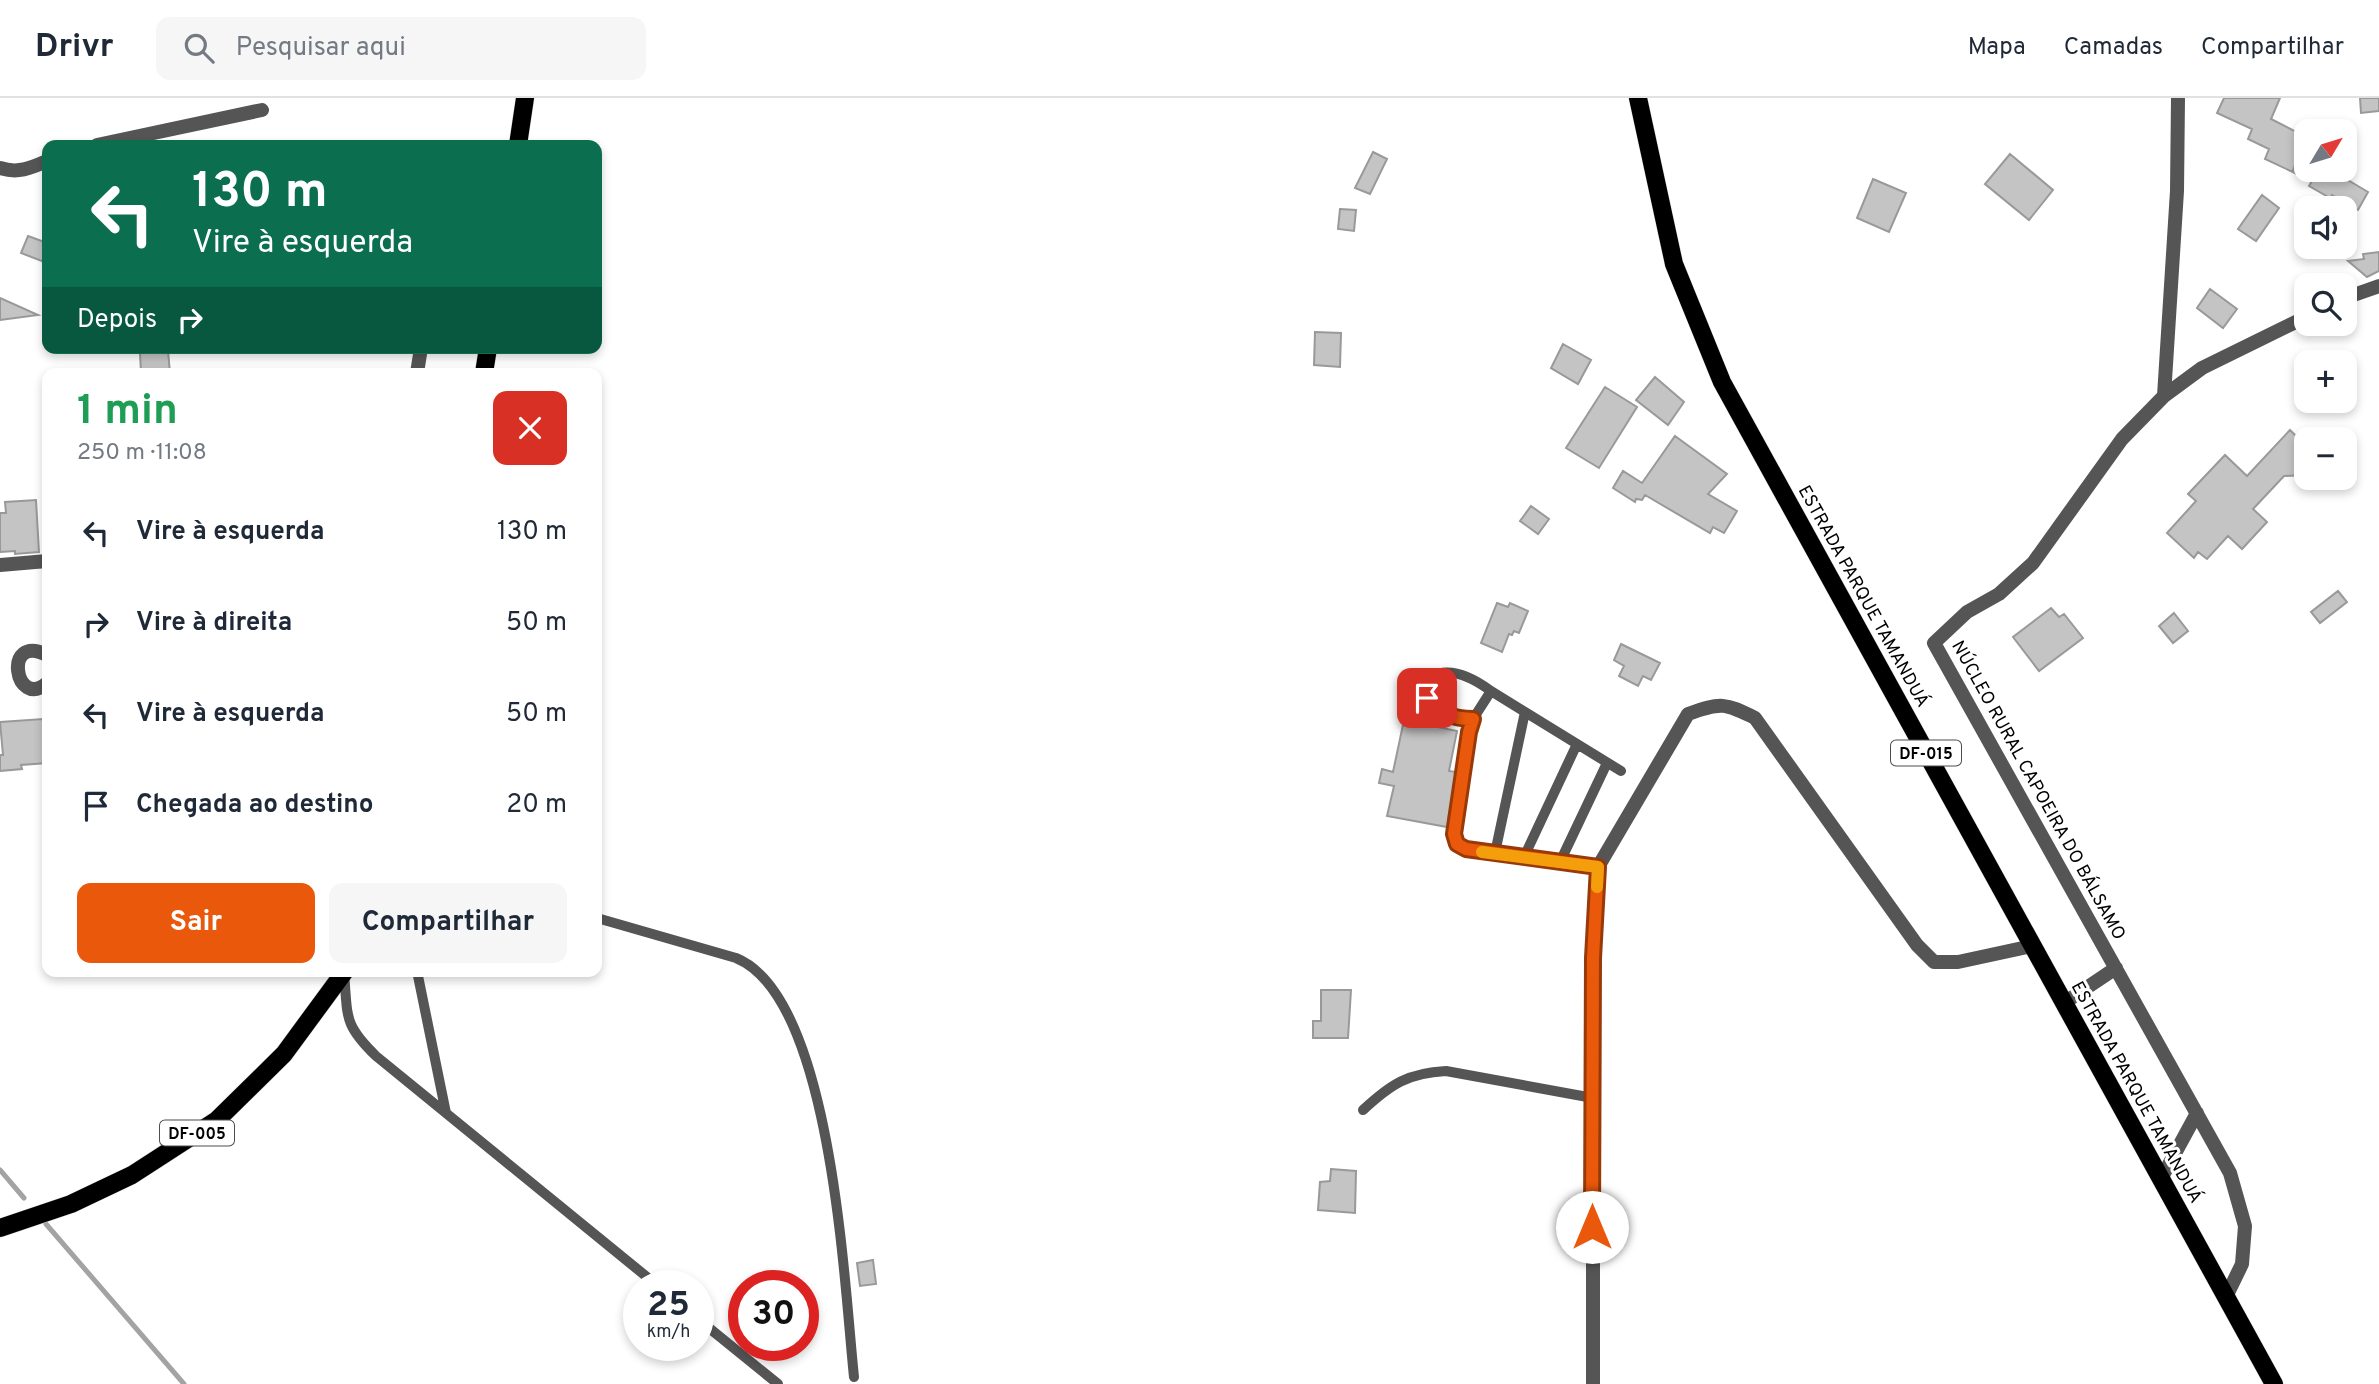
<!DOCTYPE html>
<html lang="pt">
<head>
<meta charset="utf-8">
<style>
	:root { --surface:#fff; --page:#f6f6f7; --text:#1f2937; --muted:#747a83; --line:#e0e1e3; --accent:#ea580c }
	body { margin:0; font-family:Overpass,sans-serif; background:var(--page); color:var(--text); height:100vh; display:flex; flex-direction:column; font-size:26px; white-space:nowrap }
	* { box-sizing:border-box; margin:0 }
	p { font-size:23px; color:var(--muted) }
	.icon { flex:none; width:38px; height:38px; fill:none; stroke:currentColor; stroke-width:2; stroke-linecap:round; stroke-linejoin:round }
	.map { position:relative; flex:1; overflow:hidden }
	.details { position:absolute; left:42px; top:270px; width:560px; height:609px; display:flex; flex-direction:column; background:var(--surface); border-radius:14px; box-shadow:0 4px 10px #0003 }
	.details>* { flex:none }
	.hud { position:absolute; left:42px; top:42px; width:560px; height:214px; border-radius:14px; box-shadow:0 4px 10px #0003; background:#0b6e4f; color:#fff; overflow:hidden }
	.needle { width:46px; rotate:52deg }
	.controls { position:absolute; left:2294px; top:21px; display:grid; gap:14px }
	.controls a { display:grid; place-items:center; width:63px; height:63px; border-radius:14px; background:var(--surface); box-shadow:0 4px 10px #0003; font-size:35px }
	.speed { position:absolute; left:623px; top:1172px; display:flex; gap:14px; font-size:35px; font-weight:700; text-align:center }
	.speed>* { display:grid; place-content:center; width:91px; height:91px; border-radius:50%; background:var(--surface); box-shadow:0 4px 10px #0003; line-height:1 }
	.speed small { font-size:18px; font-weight:400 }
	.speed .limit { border:10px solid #d22; background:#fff; color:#111 }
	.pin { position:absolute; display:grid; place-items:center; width:60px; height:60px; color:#fff; margin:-30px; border-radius:14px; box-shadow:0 4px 10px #0006 }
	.me { position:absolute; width:77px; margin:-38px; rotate:0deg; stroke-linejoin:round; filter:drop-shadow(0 0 5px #0008) }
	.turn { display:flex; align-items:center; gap:24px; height:147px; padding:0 35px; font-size:32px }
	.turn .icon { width:91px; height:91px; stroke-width:2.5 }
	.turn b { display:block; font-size:49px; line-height:60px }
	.then { display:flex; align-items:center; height:66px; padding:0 35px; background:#0003; gap:14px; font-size:26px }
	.round { display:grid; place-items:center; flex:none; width:74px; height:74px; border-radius:14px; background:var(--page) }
	.headline { display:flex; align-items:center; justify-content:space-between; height:119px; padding:0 35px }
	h1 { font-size:42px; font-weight:700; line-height:52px; color:#1e9e55 }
	.action { display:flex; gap:14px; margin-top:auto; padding:14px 35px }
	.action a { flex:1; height:80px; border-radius:14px; background:var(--accent); color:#fff; font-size:28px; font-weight:700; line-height:80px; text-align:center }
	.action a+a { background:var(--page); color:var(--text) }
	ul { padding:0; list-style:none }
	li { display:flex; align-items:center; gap:21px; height:91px; padding:0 35px }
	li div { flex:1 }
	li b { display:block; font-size:26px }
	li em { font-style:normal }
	header { display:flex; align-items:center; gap:42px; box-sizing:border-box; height:98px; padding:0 35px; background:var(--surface); border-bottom:2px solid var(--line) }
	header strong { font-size:33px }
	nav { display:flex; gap:38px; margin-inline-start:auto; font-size:24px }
	.search { width:490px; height:63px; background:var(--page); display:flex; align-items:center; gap:18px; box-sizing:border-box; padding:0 24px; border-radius:14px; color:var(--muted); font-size:26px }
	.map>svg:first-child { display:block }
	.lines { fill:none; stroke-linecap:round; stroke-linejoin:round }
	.stream { stroke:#a3a3a3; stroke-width:5 }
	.building { fill:#c4c4c4; stroke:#999; stroke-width:2 }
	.primary-casing { stroke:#dbdbdb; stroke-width:19 }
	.service { stroke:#555; stroke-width:10 }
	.minor { stroke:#555; stroke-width:14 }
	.primary { stroke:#000; stroke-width:18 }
	.route-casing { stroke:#983908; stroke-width:18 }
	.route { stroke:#ea580c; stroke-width:12 }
	.slow { stroke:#f59e0b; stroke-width:12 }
	.labels { text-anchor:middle; stroke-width:6; stroke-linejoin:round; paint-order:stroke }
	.shield { fill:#fff; stroke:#4c4c4c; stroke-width:2 }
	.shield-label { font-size:16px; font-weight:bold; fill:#000 }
	.street-label { font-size:18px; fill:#000; stroke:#fff }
</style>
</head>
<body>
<header>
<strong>Drivr</strong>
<div class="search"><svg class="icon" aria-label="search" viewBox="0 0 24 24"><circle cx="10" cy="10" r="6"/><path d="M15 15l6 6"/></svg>Pesquisar aqui</div>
<nav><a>Mapa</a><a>Camadas</a><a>Compartilhar</a></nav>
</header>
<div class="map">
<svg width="2379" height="1286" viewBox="0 0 2379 1286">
	<rect width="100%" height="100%" fill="#fff"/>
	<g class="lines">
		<!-- stream -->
		<path class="stream" d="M0,1072L24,1100
			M46,1126L184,1286"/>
	</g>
	<!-- building -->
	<path class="building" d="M2224,0H2280L2271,21L2306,39L2293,72H2331L2368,94L2358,112L2332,97L2330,100L2309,88L2312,83L2265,61L2269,51L2248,41L2252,31L2217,15Z
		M2360,0H2379V13L2361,15Z
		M1373,54L1387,61L1370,96L1355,90Z
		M2010,56L2053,92L2029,122L1985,86Z
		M1873,81L1906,95L1889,134L1857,120Z
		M2262,97L2279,110L2256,143L2238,131Z
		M1340,111L1356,112L1354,133L1338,131Z
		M28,138L47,145V165L21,155Z
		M2379,154V173L2367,179L2348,163L2364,161L2363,156Z
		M2210,191L2237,211L2223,230L2197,210Z
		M0,200L38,217L0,222Z
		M1315,234L1341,235L1340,269L1314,267Z
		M1563,246L1591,262L1578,286L1551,270Z
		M168,253L170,275H141L140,255Z
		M1655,279L1684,304L1668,327L1636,302Z
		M1605,289L1637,309L1599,370L1566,350Z
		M2290,332L2306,348V377L2284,378L2253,411L2267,424L2242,451L2228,438L2207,461L2198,454L2194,460L2167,435L2196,403L2188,396L2225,357L2247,378Z
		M1675,338L1727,376L1708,396L1737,413L1724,435L1713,429L1710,435L1645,397L1642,402L1636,401L1635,404L1613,390L1623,373L1642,385Z
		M36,402L39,454L15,456V453L0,454V415H6L5,404Z
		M1531,408L1549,421L1538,436L1520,423Z
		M2338,493L2347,504L2320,525L2311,514Z
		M1497,505L1508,509L1510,505L1528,513L1519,535L1514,533L1512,537L1509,536L1502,554L1481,545Z
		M2051,510L2059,519L2064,516L2083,540L2039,573L2013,539Z
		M2174,515L2188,533L2173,545L2159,528Z
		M1621,546L1660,565L1651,582L1643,578L1638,588L1619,578L1624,568L1614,562Z
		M43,621L44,634H47V665L21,667L22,671L0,673V657H3L0,624Z
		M1404,622L1457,633L1449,673L1456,674L1447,729L1387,718L1394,688L1379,685L1382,671L1393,674Z
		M1321,892H1351L1348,940H1313V923H1321Z
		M1331,1071L1356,1073L1355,1115L1318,1112L1320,1084L1330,1083Z
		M873,1162L876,1186L860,1188L857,1165Z"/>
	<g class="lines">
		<!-- primary casing -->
		<g class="primary-casing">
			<path id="primary" d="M1638,0L1674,166L1722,284L2274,1286
				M518,47L525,0
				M484,275L488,250
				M0,1130L71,1106L132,1077L217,1022L284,956L345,873"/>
		</g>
		<!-- service -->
		<path class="service" d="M1473,621C1400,623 1417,538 1491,593
			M1495,755L1525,614
			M1524,759L1577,646
			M1560,764L1607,665
			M1598,769L1466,751L1457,746L1454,736L1469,634L1473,621L1491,593L1621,673
			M597,820L736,860C832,899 844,1185 854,1279
			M417,873L446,1015
			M344,875C348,919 343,926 376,958L658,1188
			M1363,1012C1391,986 1408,975 1446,973L1593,1000
			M698,1221L778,1286"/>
		<!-- minor -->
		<path class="minor" d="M97,47L262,12
			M0,70C18,76 31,70 47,63
			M2345,200L2379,188
			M417,275L421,250
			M2164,298L2177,93L2178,0
			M0,467L47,463
			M47,557C2,534 15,613 47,585
			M2064,905L2116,870
			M2161,1081L2197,1015
			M2226,1199L2242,1166L2245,1128L2230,1075L1934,545L1967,514L1999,496L2033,465L2122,341L2164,298L2202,270L2306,219
			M1593,1286V860L1598,769L1688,616C1721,604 1725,605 1755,620L1917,847L1934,864H1958L2032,848"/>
		<!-- primary -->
		<use href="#primary" class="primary"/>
	</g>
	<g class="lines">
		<!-- route casing -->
		<g class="route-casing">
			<path id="route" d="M1427,600C1438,616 1454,621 1473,621L1469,634L1454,736L1457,746L1466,751L1598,769L1593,860L1592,1129"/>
		</g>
		<!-- route -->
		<use href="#route" class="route"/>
		<!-- slow -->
		<path class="slow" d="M1482,754L1598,769L1597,789"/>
	</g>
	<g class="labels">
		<!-- shield labels -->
		<g class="shield">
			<rect x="1891" y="642.5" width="70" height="25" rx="5"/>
			<rect x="160" y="1022.5" width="74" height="25" rx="5"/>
		</g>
		<g class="shield-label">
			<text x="1926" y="661">DF-015</text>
			<text x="197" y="1041">DF-005</text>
		</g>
		<!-- street labels -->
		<g class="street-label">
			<text transform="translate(1864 498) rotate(61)" y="6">ESTRADA PARQUE TAMANDUÁ</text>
			<text transform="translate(2039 692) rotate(61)" y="6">NÚCLEO RURAL CAPOEIRA DO BÁLSAMO</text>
			<text transform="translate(2137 994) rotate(61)" y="6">ESTRADA PARQUE TAMANDUÁ</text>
		</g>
	</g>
</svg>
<div class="controls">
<a><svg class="needle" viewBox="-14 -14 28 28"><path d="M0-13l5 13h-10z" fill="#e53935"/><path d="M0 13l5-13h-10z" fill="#747a83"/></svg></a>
<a><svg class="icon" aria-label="sound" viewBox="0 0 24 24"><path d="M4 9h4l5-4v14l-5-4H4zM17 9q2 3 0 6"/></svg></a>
<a><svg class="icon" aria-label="search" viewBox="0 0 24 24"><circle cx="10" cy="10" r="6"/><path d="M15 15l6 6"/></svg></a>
<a>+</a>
<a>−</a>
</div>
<div class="speed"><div>25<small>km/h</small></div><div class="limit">30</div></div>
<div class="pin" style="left:1427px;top:600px;background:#d93025"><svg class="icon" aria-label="arrive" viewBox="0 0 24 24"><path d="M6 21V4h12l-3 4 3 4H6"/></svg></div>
<svg class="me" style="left:1592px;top:1129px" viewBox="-20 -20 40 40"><circle r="19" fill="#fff"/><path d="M0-13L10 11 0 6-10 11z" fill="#ea580c"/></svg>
<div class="hud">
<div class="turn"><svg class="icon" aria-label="left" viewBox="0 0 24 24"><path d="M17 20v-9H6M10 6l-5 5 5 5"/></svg><div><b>130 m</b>Vire à esquerda</div></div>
<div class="then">Depois<svg class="icon" aria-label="right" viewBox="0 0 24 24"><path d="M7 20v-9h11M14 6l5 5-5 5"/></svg></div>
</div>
<section class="details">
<div class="headline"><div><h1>1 min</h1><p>250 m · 11:08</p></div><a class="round" style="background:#d93025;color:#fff"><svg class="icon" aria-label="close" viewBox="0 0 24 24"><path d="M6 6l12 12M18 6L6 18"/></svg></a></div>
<ul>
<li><svg class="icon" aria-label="left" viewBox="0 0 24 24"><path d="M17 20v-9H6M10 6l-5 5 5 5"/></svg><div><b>Vire à esquerda</b></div><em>130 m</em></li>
<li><svg class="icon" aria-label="right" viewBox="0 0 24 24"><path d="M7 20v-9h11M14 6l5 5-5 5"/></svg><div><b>Vire à direita</b></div><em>50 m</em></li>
<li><svg class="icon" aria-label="left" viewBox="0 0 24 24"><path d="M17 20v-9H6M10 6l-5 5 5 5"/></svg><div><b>Vire à esquerda</b></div><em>50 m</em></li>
<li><svg class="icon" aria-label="arrive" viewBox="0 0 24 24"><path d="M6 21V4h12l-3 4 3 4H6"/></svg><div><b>Chegada ao destino</b></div><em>20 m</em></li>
</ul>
<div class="action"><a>Sair</a><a>Compartilhar</a></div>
</section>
</div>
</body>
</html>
